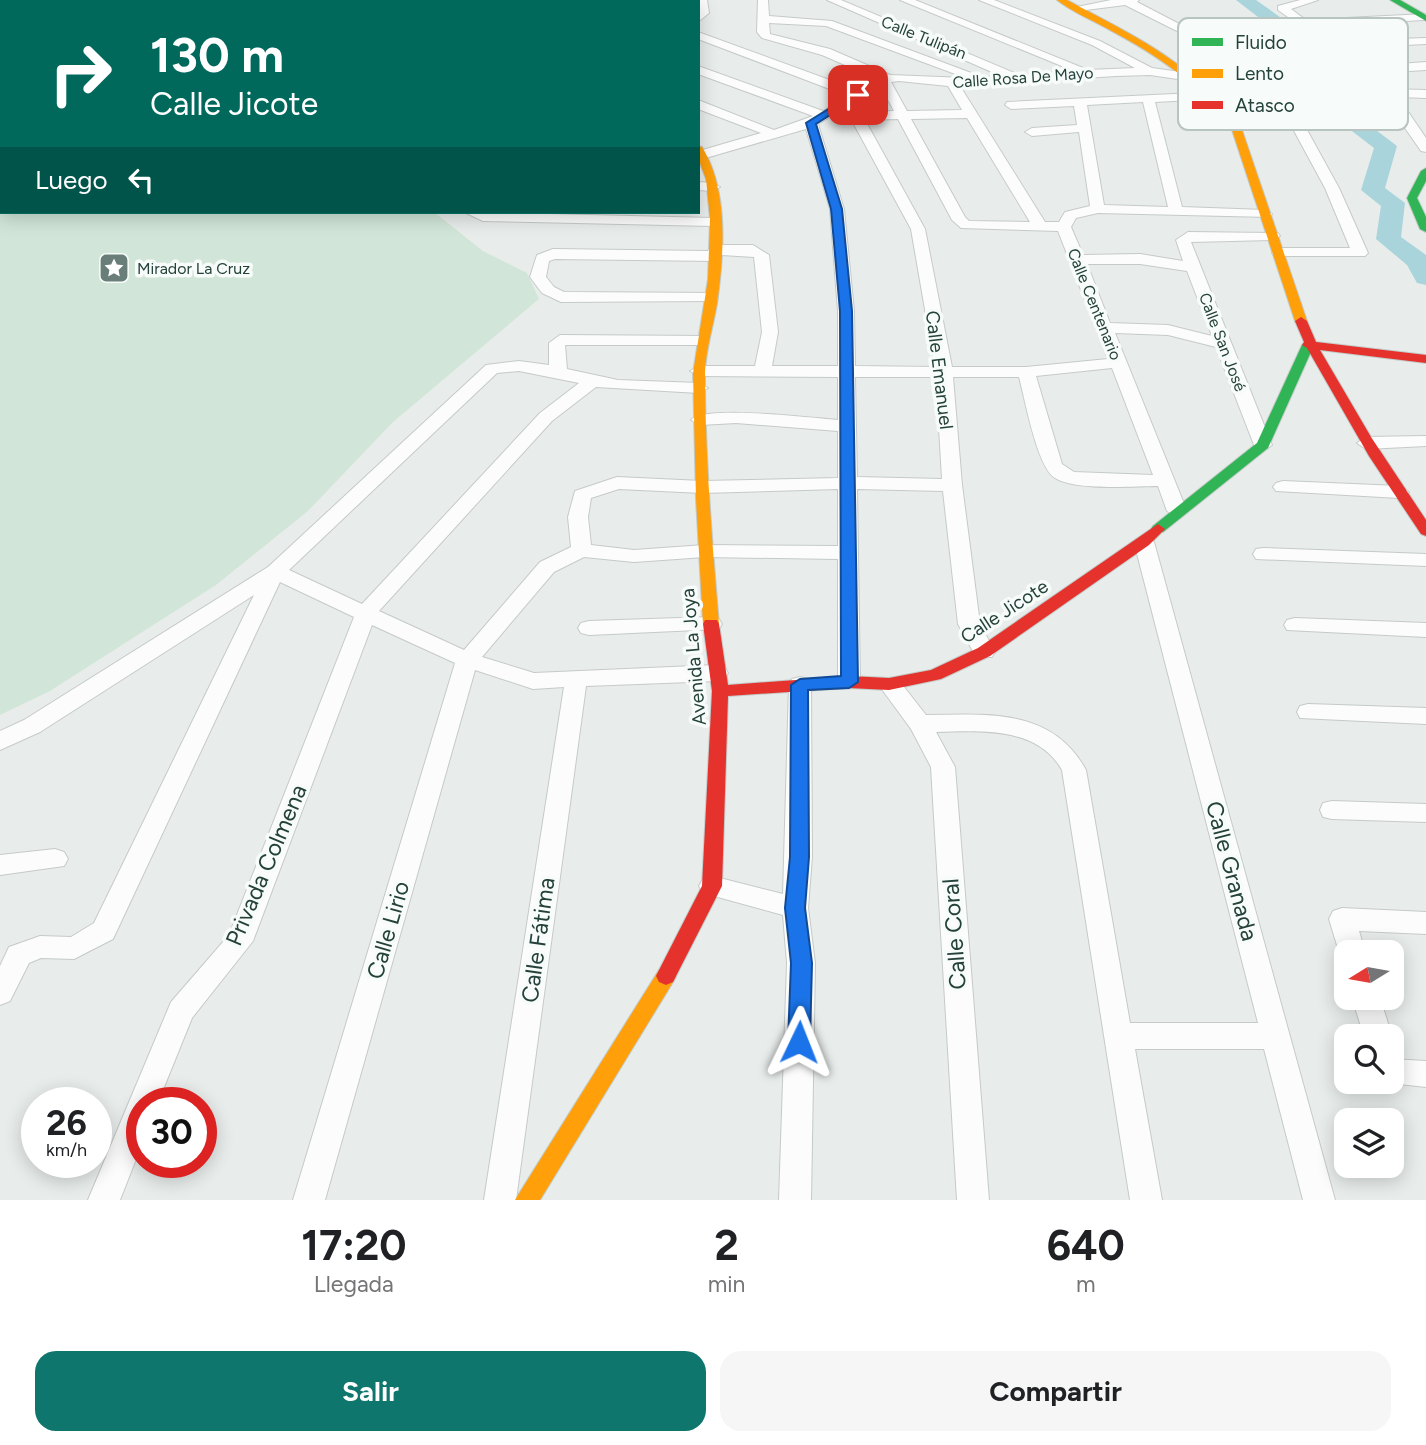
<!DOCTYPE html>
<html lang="es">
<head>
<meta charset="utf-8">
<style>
	:root { --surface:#fff; --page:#f6f6f6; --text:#202124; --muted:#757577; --accent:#0f766e }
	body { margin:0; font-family:Figtree,sans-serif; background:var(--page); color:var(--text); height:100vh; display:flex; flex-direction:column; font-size:26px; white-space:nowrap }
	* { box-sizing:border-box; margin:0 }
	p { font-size:23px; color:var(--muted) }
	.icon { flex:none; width:38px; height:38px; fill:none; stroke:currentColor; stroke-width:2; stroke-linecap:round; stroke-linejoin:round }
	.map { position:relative; height:1200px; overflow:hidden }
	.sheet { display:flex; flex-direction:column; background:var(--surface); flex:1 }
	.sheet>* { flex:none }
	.hud { position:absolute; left:0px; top:0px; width:700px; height:214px; box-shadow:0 4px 18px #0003; background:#00695c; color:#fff; overflow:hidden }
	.needle { width:46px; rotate:259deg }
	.controls { position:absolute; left:1334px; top:940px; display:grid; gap:14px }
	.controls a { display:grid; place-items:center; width:70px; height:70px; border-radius:14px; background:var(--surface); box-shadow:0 4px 18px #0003; font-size:35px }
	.speed { position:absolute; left:21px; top:1087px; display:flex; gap:14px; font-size:35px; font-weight:700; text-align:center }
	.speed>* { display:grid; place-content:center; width:91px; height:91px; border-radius:50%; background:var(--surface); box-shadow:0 4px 18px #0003; line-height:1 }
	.speed small { font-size:18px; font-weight:400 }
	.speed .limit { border:10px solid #d22; background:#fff; color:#111 }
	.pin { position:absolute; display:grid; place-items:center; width:60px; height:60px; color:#fff; margin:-30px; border-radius:14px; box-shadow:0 4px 10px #0006 }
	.me { position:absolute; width:77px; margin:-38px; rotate:2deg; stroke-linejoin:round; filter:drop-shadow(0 0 5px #0008) }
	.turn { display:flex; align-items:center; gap:24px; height:147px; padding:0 35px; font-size:32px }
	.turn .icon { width:91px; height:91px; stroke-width:2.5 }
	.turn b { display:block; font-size:49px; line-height:60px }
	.then { display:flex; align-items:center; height:66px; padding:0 35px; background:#0003; gap:14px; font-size:26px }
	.eta { display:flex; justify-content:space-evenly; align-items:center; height:119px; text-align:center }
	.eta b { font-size:42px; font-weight:700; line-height:49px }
	.button { display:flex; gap:14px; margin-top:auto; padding:14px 35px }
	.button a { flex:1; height:80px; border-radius:21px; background:var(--accent); color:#fff; font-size:28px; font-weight:700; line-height:80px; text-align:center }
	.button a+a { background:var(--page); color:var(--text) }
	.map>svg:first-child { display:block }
	.green { fill:#d1e6d8 }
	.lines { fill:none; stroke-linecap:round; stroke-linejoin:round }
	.river { fill:#a9d4db; fill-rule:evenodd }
	.street-casing { stroke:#c5cac8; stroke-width:2 }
	.fast-casing { stroke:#c3cbc8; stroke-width:2 }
	.slow-casing { stroke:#c3cbc8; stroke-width:2 }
	.jam-casing { stroke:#c3cbc8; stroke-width:2 }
	.street { fill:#fcfcfc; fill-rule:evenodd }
	.fast { fill:#30b455; fill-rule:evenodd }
	.slow { fill:#ff9f0a; fill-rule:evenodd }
	.jam { fill:#e5322d; fill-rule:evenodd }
	.route { fill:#1a73e8; stroke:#114b97; stroke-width:2 }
	.labels { text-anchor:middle; stroke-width:7; stroke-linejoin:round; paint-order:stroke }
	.far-street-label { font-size:16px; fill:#24423a; stroke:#f7fbf9 }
	.far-poi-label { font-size:16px; fill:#24423a; stroke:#f7fbf9; text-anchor:start }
	.street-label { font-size:19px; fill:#24423a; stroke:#f7fbf9 }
	.near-street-label { font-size:23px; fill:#24423a; stroke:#f7fbf9 }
	.key { fill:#f7fbf9; stroke:#b8c4c0; stroke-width:2 }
	.key-label { font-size:19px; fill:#24423a }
</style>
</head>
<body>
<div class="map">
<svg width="1426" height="1200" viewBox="0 0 1426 1200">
	<rect width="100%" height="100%" fill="#e8edeb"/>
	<!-- green -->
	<path class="green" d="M0,154L2,212H434L483,251L527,273L539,299L393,422L308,511L216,585L50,691L0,715Z"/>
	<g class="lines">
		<!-- river -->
		<path class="river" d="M1236,0H1256L1325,49L1348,75L1354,90L1379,113L1368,124L1397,146L1385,188L1405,203L1401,237L1426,255V285L1417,283L1407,265L1376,239L1381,206L1361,190L1374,148L1344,125L1355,113L1338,97L1330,79L1311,58Z"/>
		<!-- street casing -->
		<g class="street-casing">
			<path id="street" d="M0,0H15L0,4Z
				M346,0H369L370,2H347Z
				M496,0H518L519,2H497Z
				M561,0H572L560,2Z
				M697,0H707L709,13L698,22Z
				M758,0H768L769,16L832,21L982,77L1001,76L827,0H841L1019,75L1074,71L900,0H915L1088,70L1135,68L1092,45L979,0H994L1100,41L1152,68L1195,74L1197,77L1191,81L1150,75L1116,76L960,86L1045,222H1059L1065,212L1090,206L1079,132L1032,136L1025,132L1032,128L1077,125L1074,106L1011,109L1005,105L1007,102L1216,92L1218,95L1212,99L1155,102L1182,207L1265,210L1272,214L1270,217L1098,213L1076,218L1071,227L1083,255L1140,254L1183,261L1176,240L1188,232L1278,233L1280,236L1273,240L1191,242L1272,445L1263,451L1254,445L1216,347L1168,335L1115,333L1187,511L1177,517L1167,511L1158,486C1132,486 1076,491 1055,478C1037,467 1025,399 1019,377H953L962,485L980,624L995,652L992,657H976L958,624L943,491L857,489L860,682L857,688H841L838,682V559L705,557L634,562L584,557L554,572L482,657L534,673L717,665L725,668L728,673L725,678L717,681L586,686L516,1200H484L564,687L533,689L475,670L325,1200H293L455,663L372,625L253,941L192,1018L158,1102H142V1144L120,1200H88L171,1002L229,935L354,617L280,582L113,939L74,959L41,958L29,963L10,1001L0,1005V966L9,947L40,936L71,937L94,923L254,595L40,732L0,750V731L24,720L268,567L486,365L519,361L549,365V343L560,335L707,336L709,340L701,345H565L567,369L618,380L699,383L708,388L699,393L596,387L552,421L379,611L464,650L540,562L571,547L568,517L575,491L617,477L702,481L838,478V431L736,423L700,425L691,420C704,405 814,418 838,420V377L699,376L690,371L699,366H755L762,332L754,257L722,255L720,259L715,261L555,259L549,261L546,277L554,287L564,292L718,293V299L712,301L561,302L542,293L530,277L537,255L553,249L708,251L710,247L715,245H753L769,255L778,332L772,366H838V311L830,209L806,129L709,157L698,155L699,151L761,133L698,109V100L774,130L813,116L698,74V66L823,111L848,96L698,39V32L857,90L877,79L822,55L762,38L757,32ZM769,23L826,26L966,78L890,75L830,49L770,34ZM899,81L948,86L962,110L907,111L891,82ZM881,87L894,111L860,112L854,103ZM1143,102L1168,207L1104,205L1087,105ZM845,108L911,229L935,367L855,366L854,311L844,209L818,124ZM967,118L1030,222L969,221L965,217L911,119ZM898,119L952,220L961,228L1058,231L1108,359L1026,367H952L925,229L865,120ZM1087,264H1140L1187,271L1212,336L1168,325L1110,323ZM1112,368L1153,475L1074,472L1062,464L1036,376ZM519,371L579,383L540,413L362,604L289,570L497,373ZM855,377H936L942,479L857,477ZM619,489L702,493L838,489V546L705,545L634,550L591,545L588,517L591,498Z
				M1111,0H1139L1137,2L1189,29L1211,19L1234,18V22L1214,25L1197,33C1231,54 1277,77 1297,112L1324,110L1378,92L1369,83L1365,72L1278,10V6L1300,0H1318L1291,9L1306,20L1426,14L1424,20L1315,26L1337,41L1426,38V44L1347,48L1373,66L1426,62V70L1377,73L1389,89L1426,90V98L1398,97L1426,138V152L1421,151L1384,98L1331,117L1301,119L1339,188L1368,253L1365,256H1275L1272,253L1280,248H1350L1325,188L1280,105L1257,111H1220L1219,108C1230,99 1259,103 1274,99L1233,66L1185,35L1125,5L1078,11L1072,8Z
				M0,17H2V23H0Z
				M0,35H2V41H0Z
				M0,87H2V95H0Z
				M2,108V116L0,117V109Z
				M698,182L713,183L720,187L713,191L698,190Z
				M464,212L713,218L720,222L713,226L483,221Z
				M1426,436V446L1366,449L1357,443L1366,437Z
				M1283,481L1399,486L1409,492L1399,498L1276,491L1273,487L1276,483Z
				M1144,536L1154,542L1335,1200H1303L1264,1049H1135L1162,1200H1130L1062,770C1037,726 980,731 936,732L955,767L989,1200H957L931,767L911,729L878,684L881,678H897L926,715C988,714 1052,708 1086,770L1130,1023H1258L1134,542Z
				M1263,548L1426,554V566L1256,559L1253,554L1256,549Z
				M711,617L719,619L722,624L719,629L589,635L581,633L578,628L581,623L589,621Z
				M1295,618L1426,623V637L1287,630L1284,625L1287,620Z
				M800,677L808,679L811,685L812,857L808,908L815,963L811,1200H779L787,963L783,915L703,893L699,886L703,879L712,876L783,894L789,685L792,679Z
				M1308,704L1426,708V724L1300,718L1297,712L1300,706Z
				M1332,801L1426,804V822L1332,819L1323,817L1320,810L1323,803Z
				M55,849L64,852L68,859L64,866L0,875V855Z
				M1342,908L1426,912V934L1359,931L1365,952H1346V961L1339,952L1329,919L1333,911Z
				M1352,998H1380L1392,1036L1391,1038L1364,1036Z
				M1391,1059L1426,1061V1087L1381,1082H1391Z"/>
		</g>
		<!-- fast casing -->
		<g class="fast-casing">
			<path id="fast" d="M1390,0H1400L1426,15V21Z
				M0,148H2V154H0Z
				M1426,168V181L1417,198L1426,217V232L1420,229L1407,198L1421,171Z
				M1308,341L1314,345L1268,448L1163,532H1153L1151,529L1153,526L1257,443L1302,345Z"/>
		</g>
		<!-- slow casing -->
		<g class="slow-casing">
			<path id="slow" d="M294,0H302V2H294Z
				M653,0H661L652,2Z
				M1057,0H1067C1134,36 1198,65 1242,130L1307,321L1305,324H1297L1295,321L1232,130C1201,84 1157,55 1108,29C1092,20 1072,12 1057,0Z
				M698,146L702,147C729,191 724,254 717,304C713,327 706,349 705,372C705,456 712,541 719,624L711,629L703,624L696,499L693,373L708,279L710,219L706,179L698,158Z
				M666,967L673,970L676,976L673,982L540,1200H515L659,970Z"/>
		</g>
		<!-- jam casing -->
		<g class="jam-casing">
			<path id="jam" d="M1301,317L1307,321L1316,342L1426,355V363L1320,350L1371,437L1426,520V536L1421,534L1369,456L1307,348L1302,345L1304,342L1295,321Z
				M1158,524L1165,529L1149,545L990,656L941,679L889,690L849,688L728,696L722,886L673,982L666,985L659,982L656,976L702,886L712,691L703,624L705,620H717L719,624L728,685L849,676L889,678L931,670L978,648Z"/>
		</g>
		<!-- street -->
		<use href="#street" class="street"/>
		<!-- fast -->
		<use href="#fast" class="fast"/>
		<!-- slow -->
		<use href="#slow" class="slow"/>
		<!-- jam -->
		<use href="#jam" class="jam"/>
	</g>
	<!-- route -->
	<path class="route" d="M854,93L862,95L816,124L842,209L852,311L858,682L849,688L808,690L809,857L805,908L812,963L810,1042L807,1049L799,1052L792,1049L788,1042L791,963L785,908L790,857L791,685L800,679L841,676L840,311L831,209L806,123Z"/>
	<!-- icons -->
	<defs>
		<g id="sight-square" transform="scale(1.575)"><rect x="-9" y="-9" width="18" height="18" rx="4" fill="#697e78" stroke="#f7fbf9"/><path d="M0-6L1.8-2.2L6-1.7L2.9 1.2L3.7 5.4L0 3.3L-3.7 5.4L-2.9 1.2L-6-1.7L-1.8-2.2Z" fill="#fff"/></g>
	</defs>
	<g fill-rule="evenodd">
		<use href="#sight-square" x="114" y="268"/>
	</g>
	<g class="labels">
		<!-- far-street labels -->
		<g class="far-street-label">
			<text transform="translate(924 37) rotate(22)" y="6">Calle Tulipán</text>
			<text transform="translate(1023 77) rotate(-4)" y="6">Calle Rosa De Mayo</text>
			<text transform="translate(1095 304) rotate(68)" y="6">Calle Centenario</text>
			<text transform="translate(1223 342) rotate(69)" y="6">Calle San José</text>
		</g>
		<!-- far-poi labels -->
		<g class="far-poi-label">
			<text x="137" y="274">Mirador La Cruz</text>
		</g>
		<!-- street labels -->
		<g class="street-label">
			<text transform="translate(940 370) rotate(83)" y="7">Calle Emanuel</text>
			<text transform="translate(1004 611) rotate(-33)" y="7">Calle Jicote</text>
			<text transform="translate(693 657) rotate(-95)" y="7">Avenida La Joya</text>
		</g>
		<!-- near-street labels -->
		<g class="near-street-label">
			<text transform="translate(266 865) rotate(-67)" y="8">Privada Colmena</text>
			<text transform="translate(1232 871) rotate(75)" y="8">Calle Granada</text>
			<text transform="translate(388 930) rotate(-74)" y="8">Calle Lirio</text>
			<text transform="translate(954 934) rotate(-94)" y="8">Calle Coral</text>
			<text transform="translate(538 940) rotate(-82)" y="8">Calle Fátima</text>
		</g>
	</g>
	<!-- legend -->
	<rect x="1178" y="18" width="230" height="112" rx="10" class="key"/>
	<rect x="1192" y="38" width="31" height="8" fill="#30b455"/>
	<rect x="1192" y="69" width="31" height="9" fill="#ff9f0a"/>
	<rect x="1192" y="101" width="31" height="8" fill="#e5322d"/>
	<g class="key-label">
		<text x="1235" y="49">Fluido</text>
		<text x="1235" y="80">Lento</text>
		<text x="1235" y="112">Atasco</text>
	</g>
</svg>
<div class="controls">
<a><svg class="needle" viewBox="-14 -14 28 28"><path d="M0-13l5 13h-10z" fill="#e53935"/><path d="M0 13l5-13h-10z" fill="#757577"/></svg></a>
<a><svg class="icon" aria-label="search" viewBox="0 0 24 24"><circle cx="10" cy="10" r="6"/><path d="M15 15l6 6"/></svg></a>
<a><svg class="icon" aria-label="layers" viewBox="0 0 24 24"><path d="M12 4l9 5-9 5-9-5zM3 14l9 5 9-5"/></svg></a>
</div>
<div class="speed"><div>26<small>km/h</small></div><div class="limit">30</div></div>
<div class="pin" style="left:858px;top:95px;background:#d93025"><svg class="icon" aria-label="arrive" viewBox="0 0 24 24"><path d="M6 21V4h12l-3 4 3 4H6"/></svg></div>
<svg class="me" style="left:799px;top:1042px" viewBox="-20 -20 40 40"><path d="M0-17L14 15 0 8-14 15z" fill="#1a73e8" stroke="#fff" stroke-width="4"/></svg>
<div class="hud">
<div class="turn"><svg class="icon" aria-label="right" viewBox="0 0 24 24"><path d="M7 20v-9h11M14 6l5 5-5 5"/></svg><div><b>130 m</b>Calle Jicote</div></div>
<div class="then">Luego<svg class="icon" aria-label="left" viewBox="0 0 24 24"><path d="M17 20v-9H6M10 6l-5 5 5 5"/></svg></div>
</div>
</div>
<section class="sheet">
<div class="eta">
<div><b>17:20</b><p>Llegada</p></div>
<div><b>2</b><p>min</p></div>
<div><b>640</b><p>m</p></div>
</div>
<div class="button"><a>Salir</a><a>Compartir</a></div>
</section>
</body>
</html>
